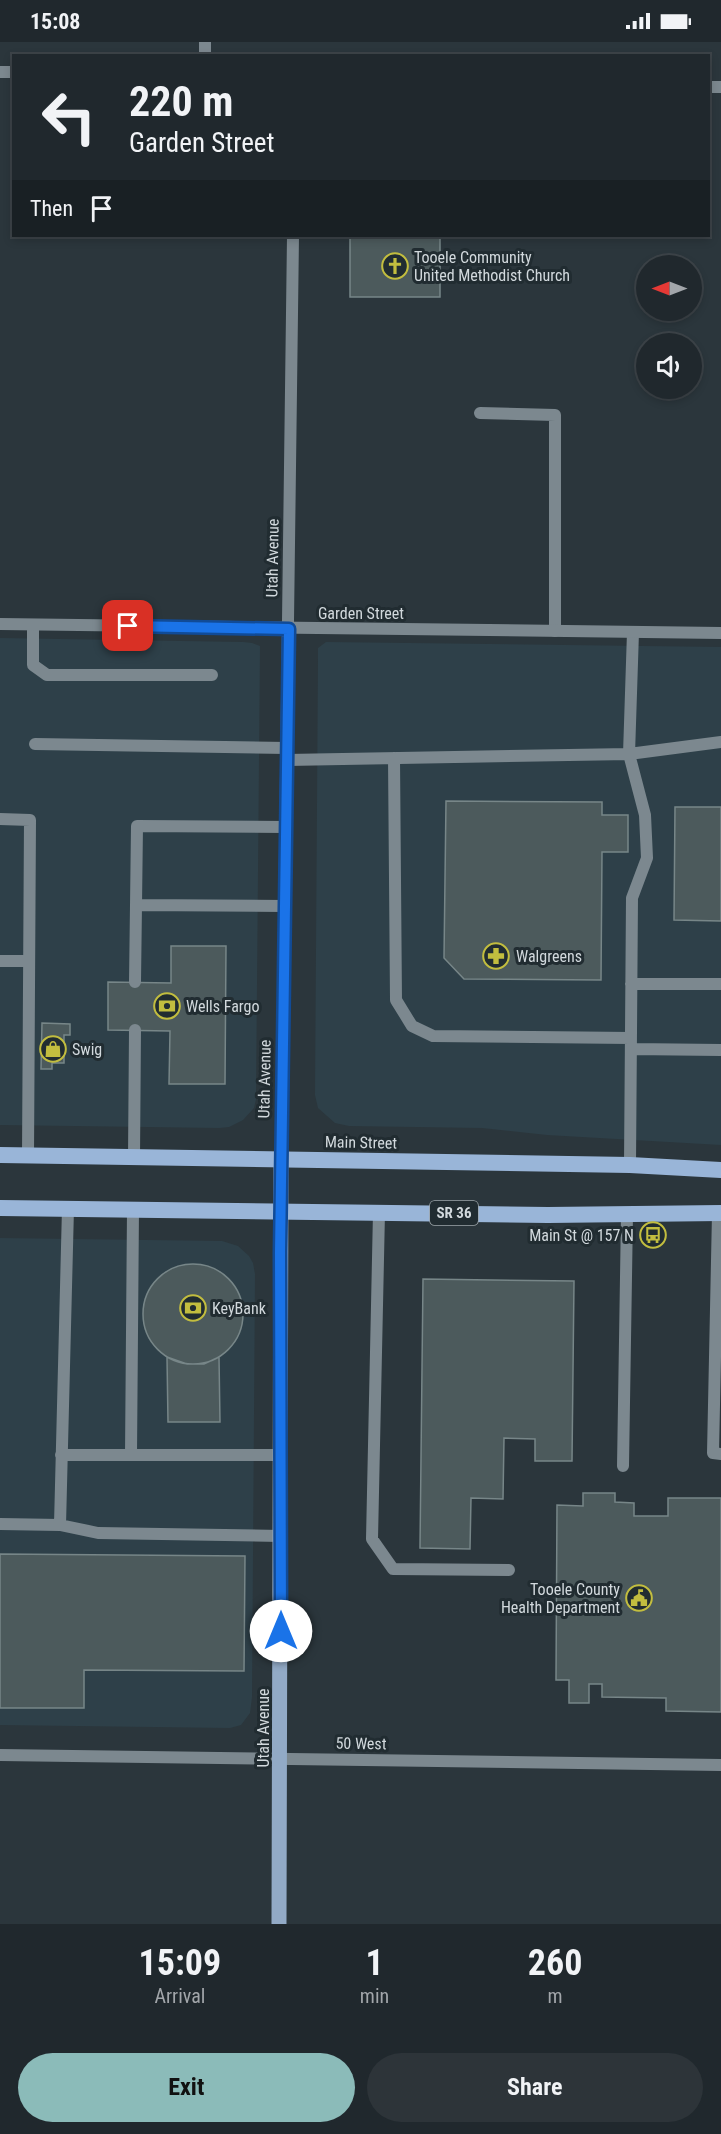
<!DOCTYPE html>
<html lang="en">
<head>
<meta charset="utf-8">
<style>
	:root { --surface:#20282d; --page:#2d3439; --text:#f1f3f6; --muted:#a2a6aa; --line:#3d4449; --accent:#8bbbb9 }
	body { margin:0; font-family:"Roboto Condensed",sans-serif; background:var(--page); color:var(--text); height:100vh; display:flex; flex-direction:column; font-size:22px; white-space:nowrap }
	* { box-sizing:border-box; margin:0 }
	p { font-size:20px; color:var(--muted) }
	.icon { flex:none; width:33px; height:33px; fill:none; stroke:currentColor; stroke-width:2; stroke-linecap:round; stroke-linejoin:round }
	.map { position:relative; height:1882px; overflow:hidden }
	.sheet { display:flex; flex-direction:column; background:var(--surface); flex:1 }
	.sheet>* { flex:none }
	.hud { position:absolute; left:12px; top:12px; width:698px; height:183px; border-radius:0px; box-shadow:0 3px 9px #0003,0 0 0 2px var(--line); background:#20282d; color:var(--text); overflow:hidden }
	.needle { width:39px; rotate:270deg }
	.buttons { position:absolute; left:636px; top:213px; display:grid; gap:12px }
	.buttons a { display:grid; place-items:center; width:66px; height:66px; border-radius:50%; background:var(--surface); box-shadow:0 3px 9px #0003,0 0 0 2px var(--line); font-size:30px }
	.pin { position:absolute; display:grid; place-items:center; width:51px; height:51px; color:#fff; margin:-26px; border-radius:12px; box-shadow:0 3px 9px #0006 }
	.me { position:absolute; width:66px; margin:-33px; rotate:0deg; stroke-linejoin:round; filter:drop-shadow(0 0 4px #0008) }
	.turn { display:flex; align-items:center; gap:21px; height:126px; padding:0 18px; font-size:27px }
	.turn .icon { width:78px; height:78px; stroke-width:2.5 }
	.turn b { display:block; font-size:42px; line-height:51px }
	.then { display:flex; align-items:center; height:57px; padding:0 18px; background:#0003; gap:12px; font-size:22px }
	.eta { display:flex; justify-content:space-evenly; align-items:center; height:102px; text-align:center }
	.eta b { font-size:36px; font-weight:700; line-height:42px }
	.primary-button { display:flex; gap:12px; margin-top:auto; padding:12px 18px }
	.primary-button a { flex:1; height:69px; border-radius:36px; background:var(--accent); color:#111; font-size:24px; font-weight:700; line-height:69px; text-align:center }
	.primary-button a+a { background:var(--page); color:var(--text) }
	.status { display:flex; justify-content:space-between; align-items:center; height:42px; padding:0 30px; background:var(--surface); direction:ltr }
	.status svg { height:16px; fill:currentColor }
	.map>svg:first-child { display:block }
	.built { fill:#2e4049 }
	.building { fill:#4c5a5c; stroke:#778688; stroke-width:1.5 }
	.lines { fill:none; stroke-linecap:round; stroke-linejoin:round }
	.service { stroke:#7c888f; stroke-width:12 }
	.minor { stroke:#7c888f; stroke-width:12 }
	.primary { stroke:#92aac6; stroke-width:15 }
	.trunk { stroke:#99b5d8; stroke-width:16 }
	.route-casing { stroke:#114b97; stroke-width:15 }
	.route { stroke:#1a73e8; stroke-width:10 }
	.labels { text-anchor:middle; stroke-width:6; stroke-linejoin:round; paint-order:stroke }
	.shield { fill:#212c31; stroke:#9da5a9; stroke-width:1.5 }
	.shield-label { font-size:15px; font-weight:bold; fill:#d2d9dd }
	.poi-label { font-size:16px; fill:#d2d9dd; stroke:#212c31; text-anchor:start }
	.street-label { font-size:16px; fill:#d2d9dd; stroke:#212c31 }
</style>
</head>
<body>
<div class="status"><b>15:08</b><svg viewBox="0 0 49 12"><path d="M0 12V9h3v3zM5 12V6h3v6zM10 12V3h3v9zM15 12V0h3v12zM26 1h20v11H26zM47 4h2v5h-2z"/></svg></div>
<div class="map">
<svg width="721" height="1882" viewBox="0 0 721 1882">
	<rect width="100%" height="100%" fill="#2b363c"/>
	<!-- built -->
	<path class="built" d="M0,596L243,600L252,601L260,604L256,1057L254,1066L243,1078L229,1085L219,1086L0,1083Z
		M326,600L721,605V1103L547,1093L482,1086L349,1084L335,1081L318,1066L315,1053L318,616V606Z
		M0,1196L222,1199L238,1204L249,1214L253,1221L255,1232L252,1655L250,1671L241,1683L230,1686L0,1683Z"/>
	<!-- building -->
	<path class="building" d="M350,194H440V255H350Z
		M446,759L602,760V773H628V810H602L601,938L464,937L444,916Z
		M675,765H721V879L674,878Z
		M171,904H226L225,1042H169L170,989L108,988V940L171,941Z
		M42,981L70,982V993H64V1021H52V1027H41Z
		M143 1272a50 50 0 1 1 100 0a50 50 0 1 1-100 0Z
		M423,1237L574,1239L572,1419H535V1397L504,1396L503,1457L471,1456L470,1507L420,1506Z
		M167,1315L187,1322H204L219,1315L220,1380H168Z
		M583,1451H615V1460L634,1461V1474H668V1456H721V1670L666,1669V1656L602,1655V1642H589V1661H569V1638H556L557,1463L583,1464Z
		M0,1512L245,1514L244,1629L84,1628V1666H0Z"/>
	<g class="lines">
		<!-- service -->
		<path class="service" d="M480,371L555,373V589
			M33,583V623L47,633H212
			M35,702L287,706
			M394,716L396,958L412,984L433,994L631,996
			M287,718L629,712L721,700
			M0,777L30,778L28,1114
			M285,864L136,863L137,784L286,785
			M0,919H29
			M135,940L136,863
			M631,942H721
			M631,1007L721,1008
			M134,1115L135,988
			M630,1123L632,856L647,816L645,773L629,712L633,590
			M133,1167L131,1413H281
			M379,1170L372,1497L393,1527L509,1528
			M718,1171L713,1411L721,1412
			M61,1413H131
			M623,1424L627,1172
			M0,1482L60,1483L98,1491L281,1494
			M60,1483L68,1166"/>
		<!-- minor -->
		<path class="minor" d="M205,0V14
			M0,30H14
			M708,45H721
			M0,582L721,591
			M281,1117L293,194
			M0,1713L721,1723"/>
		<!-- primary -->
		<path class="primary" d="M279,1882L281,1117"/>
		<!-- trunk -->
		<path class="trunk" d="M0,1113L630,1123L721,1128
			M0,1166L548,1173L721,1171"/>
	</g>
	<g class="lines">
		<!-- route casing -->
		<g class="route-casing">
			<path id="route" d="M128,584L289,587L280,1210L281,1589"/>
		</g>
		<!-- route -->
		<use href="#route" class="route"/>
	</g>
	<!-- icons -->
	<defs>
		<g id="church-ring" transform="scale(1.35)"><circle r="9.5" fill="#212c31" stroke="#c2bd3f" stroke-width="1.5"/><path d="M-1.2-6h2.4v3.5h3.3v2.4h-3.3V6h-2.4V-.1h-3.3v-2.4h3.3Z" fill="#c2bd3f"/></g>
		<g id="pharmacy-ring" transform="scale(1.35)"><circle r="9.5" fill="#212c31" stroke="#c2bd3f" stroke-width="1.5"/><path d="M-2-6h4v4h4v4h-4v4h-4v-4h-4v-4h4Z" fill="#c2bd3f"/></g>
		<g id="bank-ring" transform="scale(1.35)"><circle r="9.5" fill="#212c31" stroke="#c2bd3f" stroke-width="1.5"/><path d="M-6-4H6V4H-6ZM0-2.3a2.3 2.3 0 1 0 0 4.6a2.3 2.3 0 1 0 0-4.6Z" fill="#c2bd3f"/></g>
		<g id="shop-ring" transform="scale(1.35)"><circle r="9.5" fill="#212c31" stroke="#c2bd3f" stroke-width="1.5"/><path d="M-5-2.5h2.3a2.7 3.5 0 0 1 5.4 0H5L5.5 6h-11ZM-1.5-2.5h3a1.5 2.3 0 0 0-3 0Z" fill="#c2bd3f"/></g>
		<g id="bus-ring" transform="scale(1.35)"><circle r="9.5" fill="#212c31" stroke="#c2bd3f" stroke-width="1.5"/><path d="M-5-6H5V4H4V6H2V4H-2V6H-4V4H-5ZM-3.5-4V0h7V-4ZM-3.5 1.2v1.5H-2V1.2ZM2 1.2v1.5H3.5V1.2Z" fill="#c2bd3f"/></g>
		<g id="civic-ring" transform="scale(1.35)"><circle r="9.5" fill="#212c31" stroke="#c2bd3f" stroke-width="1.5"/><path d="M-.6-6.5H3V-4.5H.6V-3L4-1V1h2V6H-6V1h2V-1L-.6-3ZM-1.2 2.5V6h2.4V2.5Z" fill="#c2bd3f"/></g>
	</defs>
	<g fill-rule="evenodd">
		<use href="#church-ring" x="395" y="224"/>
		<use href="#pharmacy-ring" x="496" y="914"/>
		<use href="#bank-ring" x="167" y="964"/>
		<use href="#shop-ring" x="53" y="1007"/>
		<use href="#bus-ring" x="653" y="1193"/>
		<use href="#bank-ring" x="193" y="1266"/>
		<use href="#civic-ring" x="639" y="1556"/>
	</g>
	<g class="labels">
		<!-- shield labels -->
		<rect class="shield" x="430" y="1159" width="48" height="24" rx="4.5"/>
		<g class="shield-label">
			<text x="454" y="1176">SR 36</text>
		</g>
		<!-- poi labels -->
		<g class="poi-label">
			<text x="414" y="221">Tooele Community<tspan x="414" dy="18">United Methodist Church</tspan></text>
			<text x="516" y="920">Walgreens</text>
			<text x="186" y="970">Wells Fargo</text>
			<text x="72" y="1013">Swig</text>
			<text x="634" y="1199" text-anchor="end">Main St @ 157 N</text>
			<text x="212" y="1272">KeyBank</text>
			<text x="620" y="1553" text-anchor="end">Tooele County<tspan x="620" dy="18">Health Department</tspan></text>
		</g>
		<!-- street labels -->
		<g class="street-label">
			<text transform="translate(272 516) rotate(-89)" y="6">Utah Avenue</text>
			<text x="361" y="577">Garden Street</text>
			<text transform="translate(264 1037) rotate(-89)" y="6">Utah Avenue</text>
			<text transform="translate(361 1100) rotate(1)" y="6">Main Street</text>
			<text transform="translate(263 1686) rotate(-90)" y="6">Utah Avenue</text>
			<text transform="translate(361 1701) rotate(1)" y="6">50 West</text>
		</g>
	</g>
</svg>
<div class="buttons">
<a><svg class="needle" viewBox="-14 -14 28 28"><path d="M0-13l5 13h-10z" fill="#e53935"/><path d="M0 13l5-13h-10z" fill="#a2a6aa"/></svg></a>
<a><svg class="icon" aria-label="sound" viewBox="0 0 24 24"><path d="M4 9h4l5-4v14l-5-4H4zM17 9q2 3 0 6"/></svg></a>
</div>
<div class="pin" style="left:128px;top:584px;background:#d93025"><svg class="icon" aria-label="arrive" viewBox="0 0 24 24"><path d="M6 21V4h12l-3 4 3 4H6"/></svg></div>
<svg class="me" style="left:281px;top:1589px" viewBox="-20 -20 40 40"><circle r="19" fill="#fff"/><path d="M0-13L10 11 0 6-10 11z" fill="#1a73e8"/></svg>
<div class="hud">
<div class="turn"><svg class="icon" aria-label="left" viewBox="0 0 24 24"><path d="M17 20v-9H6M10 6l-5 5 5 5"/></svg><div><b>220 m</b>Garden Street</div></div>
<div class="then">Then<svg class="icon" aria-label="arrive" viewBox="0 0 24 24"><path d="M6 21V4h12l-3 4 3 4H6"/></svg></div>
</div>
</div>
<section class="sheet">
<div class="eta">
<div><b>15:09</b><p>Arrival</p></div>
<div><b>1</b><p>min</p></div>
<div><b>260</b><p>m</p></div>
</div>
<div class="primary-button"><a>Exit</a><a>Share</a></div>
</section>
</body>
</html>
